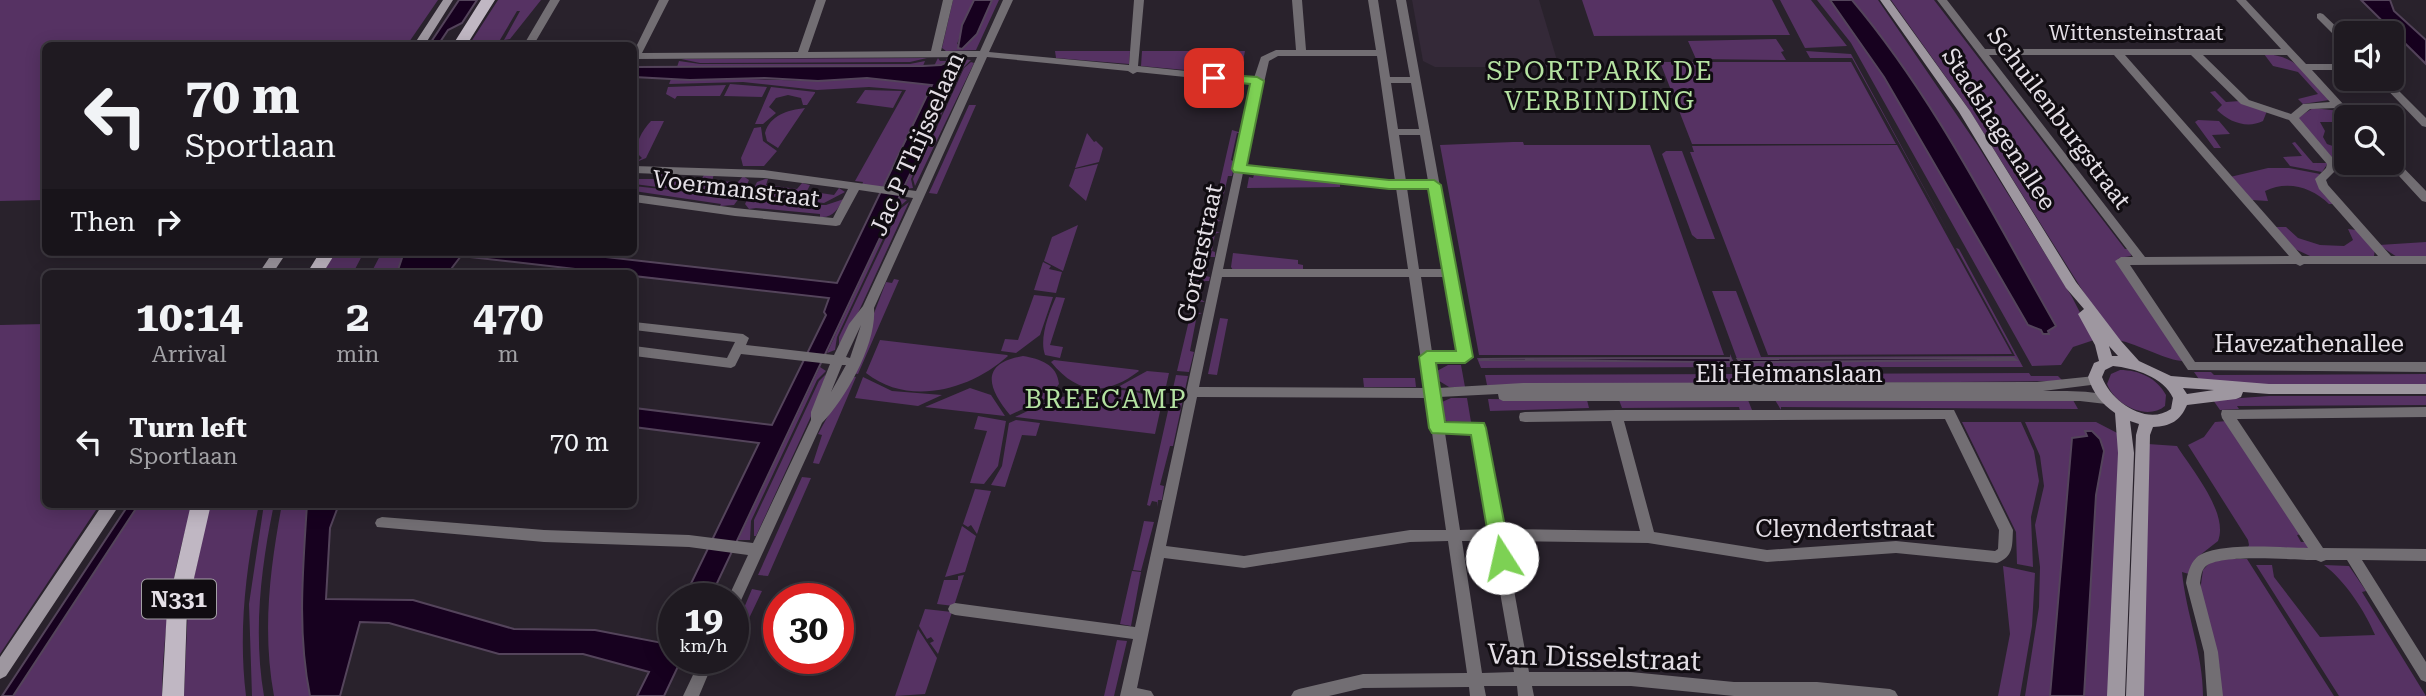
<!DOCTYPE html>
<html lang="en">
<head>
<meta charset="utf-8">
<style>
	:root { --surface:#1f1a21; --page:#27232a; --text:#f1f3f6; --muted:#a1a1a5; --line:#3c383f }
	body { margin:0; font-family:"Roboto Serif",serif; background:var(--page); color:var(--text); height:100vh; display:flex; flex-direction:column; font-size:26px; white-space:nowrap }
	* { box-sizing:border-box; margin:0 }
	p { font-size:23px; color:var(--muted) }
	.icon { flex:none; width:38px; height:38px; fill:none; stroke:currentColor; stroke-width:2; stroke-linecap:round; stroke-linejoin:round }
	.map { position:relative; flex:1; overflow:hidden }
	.sheet { position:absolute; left:42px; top:270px; width:595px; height:238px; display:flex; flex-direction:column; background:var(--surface); border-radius:10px; box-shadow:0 4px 18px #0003,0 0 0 2px var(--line) }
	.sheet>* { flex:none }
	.hud { position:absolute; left:42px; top:42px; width:595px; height:214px; border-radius:10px; box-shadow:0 4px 18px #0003,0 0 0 2px var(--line); background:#1f1a21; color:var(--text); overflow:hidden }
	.fabs { position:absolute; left:2334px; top:21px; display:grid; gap:14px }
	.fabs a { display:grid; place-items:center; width:70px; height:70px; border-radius:10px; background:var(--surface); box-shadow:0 4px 18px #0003,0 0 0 2px var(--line); font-size:35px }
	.speed { position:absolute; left:658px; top:583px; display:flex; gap:14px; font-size:35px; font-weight:700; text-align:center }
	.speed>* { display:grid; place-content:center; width:91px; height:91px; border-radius:50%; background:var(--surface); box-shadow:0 4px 18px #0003,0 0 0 2px var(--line); line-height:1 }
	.speed small { font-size:18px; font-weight:400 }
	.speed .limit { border:10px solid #d22; background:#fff; color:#111 }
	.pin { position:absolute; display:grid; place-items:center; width:60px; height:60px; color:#fff; margin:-30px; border-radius:14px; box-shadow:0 4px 10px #0006 }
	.me { position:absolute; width:77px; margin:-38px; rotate:350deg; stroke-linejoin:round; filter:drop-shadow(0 0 5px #0008) }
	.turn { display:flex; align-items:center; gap:24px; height:147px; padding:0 28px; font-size:32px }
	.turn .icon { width:91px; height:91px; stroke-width:2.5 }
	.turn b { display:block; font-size:49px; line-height:60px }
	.then { display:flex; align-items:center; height:66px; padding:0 28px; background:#0003; gap:14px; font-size:26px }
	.eta { display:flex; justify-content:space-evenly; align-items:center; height:119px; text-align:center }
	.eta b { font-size:42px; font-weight:700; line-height:49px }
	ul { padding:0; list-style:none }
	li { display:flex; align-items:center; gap:21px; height:105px; padding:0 28px }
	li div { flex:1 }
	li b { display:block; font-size:26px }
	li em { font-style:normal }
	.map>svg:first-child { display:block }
	.built { fill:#342938 }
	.green { fill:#563263 }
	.water { fill:#17011f; stroke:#54445b; stroke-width:2 }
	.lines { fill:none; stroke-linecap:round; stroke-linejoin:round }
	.street { fill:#726e73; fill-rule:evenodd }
	.secondary { fill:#9e97a0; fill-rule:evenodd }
	.primary { fill:#c0b7c3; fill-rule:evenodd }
	.route { fill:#7dd154; stroke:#518837; stroke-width:2 }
	.labels { text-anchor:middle; stroke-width:6; stroke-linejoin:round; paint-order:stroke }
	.far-street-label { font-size:21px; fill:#e4dfe6; stroke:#100c11 }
	.shield { fill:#100c11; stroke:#a4a0a6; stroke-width:2 }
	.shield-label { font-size:23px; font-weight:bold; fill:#e4dfe6 }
	.street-label { font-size:24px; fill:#e4dfe6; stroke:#100c11 }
	.neighbourhood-label { font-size:26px; letter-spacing:2px; fill:#b5e3a2; stroke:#100c11 }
	.near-street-label { font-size:28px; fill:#e4dfe6; stroke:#100c11 }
</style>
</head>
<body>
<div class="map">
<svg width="2426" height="696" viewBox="0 0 2426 696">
	<rect width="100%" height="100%" fill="#29222c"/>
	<!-- built -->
	<path class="built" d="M1412,0H1539L1559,67H1435L1423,61Z"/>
	<!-- green -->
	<path class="green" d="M0,0H438L407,45L46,46L45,200L0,201Z
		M498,0H541L510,39L504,40L520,11H517L497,45H469Z
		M953,0H974L957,44L964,46L977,34L992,0H999L976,50L946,51L942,48Z
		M1582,0H1772L1790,35L1594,36Z
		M1780,0H1811L1847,46L1805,48Z
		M1817,0H1830L1884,77L2028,325L2049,334C1989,220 1936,99 1852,0H1878L1978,146L2072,297L2094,340L2073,347L2061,365L2032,366L1851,43Z
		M1891,0H1934L2125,249H2130L2131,256L2119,258L2117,261L2183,361C2168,361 2138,344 2118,340L2086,296L1968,108Z
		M1776,39L1784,51L1781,52L1786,60L1696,59L1688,41Z
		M1055,51H1130L1129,64L1056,58Z
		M1142,51H1245L1240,75L1141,66Z
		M1806,51L1851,54L1951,237L1852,58H1810Z
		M2264,54C2298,55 2308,77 2329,100L2303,104L2298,99L2318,94L2298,72L2273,66Z
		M927,58L910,62L700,63L681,59Z
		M938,58L940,61H946L947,58L971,60L963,68L911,179L913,188L904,189L955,79L951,63L934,66Z
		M679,61L700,64H910L925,61L923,66L677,67Z
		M971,62L974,63L915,186L913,179L964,68Z
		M1660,62H1851L1896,144H1692Z
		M713,78L818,81L867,78L933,85L884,187L862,185L863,182L855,181L906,90L869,87L817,90L743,82L669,84L671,79Z
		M730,84L767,87L762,97L724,96Z
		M726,85L720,96H677L675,99L666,94L668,87Z
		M771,87L815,92V93L807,105H803L801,98L788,95L776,98L769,107L776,113L763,124H755Z
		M865,90L902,91L893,108L856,103Z
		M2215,91L2226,102L2240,101L2267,111L2263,121C2247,129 2229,122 2217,110L2222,105L2210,92Z
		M969,105H976L937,194L929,193Z
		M805,108L778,148L767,141L765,133C770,115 788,110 805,108Z
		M2313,108L2340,111L2347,118V131L2335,122H2320L2325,131L2323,137L2327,144L2347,151V163H2388L2400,176L2365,177L2333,172L2337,168V164L2299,122V117Z
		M2198,120L2219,121L2230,134L2212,135L2221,148H2214L2195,122Z
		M651,121H664L646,158L634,163L642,158L637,153L634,160C634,146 642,130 651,121Z
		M761,127L763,141L777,151L764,166H743L741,158L754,128Z
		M1232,130L1242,133H1237L1231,160L1235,162L1232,176H1228L1218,220L1222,221L1211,222Z
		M1087,133L1094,142L1096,141L1103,148L1099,162L1075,168Z
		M1513,142H1523L1524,145H1650L1724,355H1479L1440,145Z
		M2295,142L2313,163H2328L2322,172L2290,166L2283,157L2302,156L2292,143Z
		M1897,145L2012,354L1768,355L1690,152H1694L1692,146Z
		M1666,151H1682L1715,239H1697L1692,235L1662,154Z
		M1098,164L1086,201L1069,186L1075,169Z
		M2268,168H2289L2320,174L2317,178L2334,204H2329C2312,187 2287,180 2265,191L2268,201L2252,200L2230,177Z
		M661,173H671L669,179L701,180L704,175L714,174L712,181L738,182L743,176L749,180L745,189L739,192L689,191L634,184V179H658Z
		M1254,175L1340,183V187L1247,188L1249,177L1253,178Z
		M765,179H768L766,185L797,189L802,183L810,185L807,191L834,195L839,188L845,192L824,203L751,194L757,182Z
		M634,186L688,192L742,194L734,205L720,206L721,204L634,191Z
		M749,196L813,205H826L844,199C837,209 834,218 820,217V214L756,208L749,209L745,204Z
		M899,198L907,200L897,209L837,337L835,350L827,353Z
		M909,202L852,326L839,345V337L899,210Z
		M1078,225L1063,271L1044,261L1052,237Z
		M2275,227H2286L2298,238L2320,245L2344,246L2353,240L2348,229L2357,230L2375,249L2374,256H2310L2295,249Z
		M1209,231L1220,232L1215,234L1212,251L1215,252V257H1210L1206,276L1210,277L1209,281H1205L1200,299L1205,302L1193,301Z
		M2426,242V257H2397L2379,245Z
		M1956,248L1959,249L2023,367H1740L1712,291H1736L1761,357L2015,356Z
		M335,252H364L353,273H323Z
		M382,252H404L397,273H371Z
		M1233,253L1298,260V264L1303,265V270H1233L1231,267Z
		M1043,262L1051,266L1049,269L1062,272L1056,293L1034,290Z
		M894,279L899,280L858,374L851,373L886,282L892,283Z
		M1034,295L1053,297L1040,335L1016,353L1001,351L1005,339L1018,340Z
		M1056,297L1065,298L1050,345L1063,347L1060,358L1045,355C1039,338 1049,313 1056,297Z
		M1191,312L1202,313L1197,315L1190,351L1194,352L1189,372L1177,371Z
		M1220,318L1228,319L1217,375L1208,374Z
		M45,324L46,504H100L0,654V325Z
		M880,340L1007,355L1008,356C970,390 909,407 866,373Z
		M1730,354L1736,367L1481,368L1477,358L1730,357Z
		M1023,356C1040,359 1057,364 1059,384L1049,397L1010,415C988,389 979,363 1023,356Z
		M1054,360L1138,370L1139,371C1105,397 1077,394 1051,362Z
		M1448,365H1461L1465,387H1449L1436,379L1435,372Z
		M820,367L826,371L817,380L751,521L750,540H738Z
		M2120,370C2139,370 2157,378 2166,395L2165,406C2147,421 2115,405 2107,384L2111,374Z
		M1147,371L1169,373L1165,391L1151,393L1118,387Z
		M2194,372H2211L2214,375L2426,374V384L2249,385L2201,382Z
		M2029,373L2031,376H2058L2063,381L1764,384L1762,377L1766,374Z
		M826,374L818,401L756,536H754V520L819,381Z
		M1739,374L1743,384L1487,385L1485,375Z
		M1176,375L1188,376L1173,446H1170L1160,485L1164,486L1162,500H1158L1157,507V502L1152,501L1150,506L1147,505Z
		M850,376L856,377L819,464L813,463L822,435L818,434Z
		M863,377L892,391L942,395L918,406L855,398Z
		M1363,378H1415L1416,387H1364Z
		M970,388L991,395L1005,416L925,407Z
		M1106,390C1124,389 1150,391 1161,407L1155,434L1015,417L1055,398Z
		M2269,396H2426V405L2237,406L2239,409L2220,410L2213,400Z
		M1467,398L1471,422L1447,421L1442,419V402L1451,398Z
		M1488,399L1587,400L1589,408L1490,411Z
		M1619,400H1748L1752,410L1740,411L1739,407L1622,408Z
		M1775,400H2073L2078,409L1781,407V410Z
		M978,416L1006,421L998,466L984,484L970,483L987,431L974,429Z
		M1016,420L1040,423L1036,436L1022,435L1005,487L991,485L1002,466L1009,423Z
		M2227,421L2303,534L2297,535L2301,542H2308L2310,548L2247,549L2249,545L2248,540L2188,445L2204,437L2215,422Z
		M1962,422H2021L2034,451L2039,481L2031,517L2033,567L2017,564L2016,532Z
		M2025,422H2096L2121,435L2112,696H2084L2096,495L2104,451L2094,436L2086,431L2088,436L2072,438L2050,696H2025L2039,607L2040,567L2035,525L2044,486L2040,456Z
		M2148,444L2177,446C2192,470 2229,513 2218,541L2195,559L2189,574L2182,572C2186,614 2203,653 2203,696H2141Z
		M802,477L811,478L768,576L758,575Z
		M975,489L991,491L977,534L971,525L968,527L963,524Z
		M139,504H193C173,569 163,627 162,696H13Z
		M210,504H259C246,568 238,631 246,696H184L188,605Z
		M264,504H274C261,567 253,632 264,696H252L249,604Z
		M282,504H307C302,568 298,632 310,696H274C262,631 270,568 282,504Z
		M1144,521L1154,522L1141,571L1133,570Z
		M962,526L976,536L965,572L945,577Z
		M2213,559H2247L2334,696H2222L2219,665L2200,591L2203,570Z
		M2256,565H2272L2274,577L2320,637L2375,635C2365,611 2345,581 2324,565L2349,566L2366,591L2362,592L2426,696H2339Z
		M2003,566L2035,573L2032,626L2020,696H1998L2010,634Z
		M1132,571L1141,572L1131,626L1120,624Z
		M964,575L954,606L937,604L944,580H958V576Z
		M752,589L762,591L733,652V634Z
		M925,609L952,612L938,654L930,643L934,641L931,637L927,639L919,626Z
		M918,629L937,658L925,694L895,696Z
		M1117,640L1127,641L1114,696H1104Z"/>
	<!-- water -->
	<path class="water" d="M459,0H477L462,23L448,30L438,45H429Z
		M974,0H992L977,34L962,49L958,48L962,25Z
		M1830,0H1852C1934,97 1993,216 2056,326L2048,331L2049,334H2043L2041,330L2028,325L1884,77Z
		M2361,0H2390L2394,11L2426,40V64Z
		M952,60L956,61L955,79L710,598H684L759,443L634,427V408L772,425L826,315L824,312L829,298L634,276V273H610L461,256L448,273H397L404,252H561L837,283L932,85L867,78L818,81L765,78L690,80L634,77V67L923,66L941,65Z
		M1730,358L1731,362L1479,360L1483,359Z
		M2013,358L2016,360L1741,362L1738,359Z
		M2085,431H2092L2100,439L2104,451L2096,495L2084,696H2050L2072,438L2087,436Z
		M129,504H139L13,696H2Z
		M307,504H339L330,528L326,599L413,600L514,629L595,630L662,643L674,620V658H682L664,696H637L649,672L583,654H499L389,623L360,622L340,696H310C297,631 303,569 307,504Z"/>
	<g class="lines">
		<!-- street -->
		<path class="street" d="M550,0H560L533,46H523Z
			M659,0H669L642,53L798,52L816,0H826L808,52L931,51L943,0H953L941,51H980L1003,0H1013L989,52L1129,65L1134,0H1144L1138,66L1254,78L1261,57L1276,50H1296L1292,0H1302L1306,50H1376L1368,0H1378L1390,77H1410L1396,0H1406L1471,357L1465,362H1434L1438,388L1523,383L2037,382L2095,376L2099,378L2101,381L2099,384L2043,391C2066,391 2089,390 2110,396L2112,399L2110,402L2106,404L2080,401H1503L1499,399L1498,394L1439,397L1443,423H1478L1483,424L1484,428L1503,529L1640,531L1611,421L1525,422L1520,421L1519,417L1520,413L1525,412L1616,410H1954L2013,530C2012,546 2014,556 1997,563L1896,553L1767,562L1648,543L1505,541L1529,672H1631L1734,682H1817L1890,689L1895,691L1898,696H1734L1631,686H1532L1534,696H1518L1517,686H1484L1486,696H1470L1469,687L1363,688L1329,696H1291L1294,691L1299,689L1363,674L1467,673L1448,541L1410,542L1244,568L1164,558L1137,688L1151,691L1154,696H1120L1133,639L955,615L950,613L948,609L950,605L955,603L1135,627L1253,84L1137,72L1133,74L1128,71L987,57L874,308C877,343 846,398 822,423L738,607L733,609V598H728L748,555L689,547L544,542L377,527L375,523L377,519L382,517L544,530L689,535L753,543L811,420V412L830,364L741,354L735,366L731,368L634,356V346L727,358L735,342L634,330V322L743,334L749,338L746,345L834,355L849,324L863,306L913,198L859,190L840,225L836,226L735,216L634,202V194L735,208L833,218L848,189L764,178L634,173V166L764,170L916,191L977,57L634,59V51ZM1278,56H1377L1395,181L1245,166L1269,61ZM1391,83H1411L1419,129H1398ZM1399,135H1420L1428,181H1406ZM1243,173L1396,188L1408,269H1223ZM1407,188H1429L1443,269H1419ZM1222,277H1409L1425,388L1199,387ZM1421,277H1445L1458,352H1432ZM861,325L850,358L846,357ZM842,365H846L831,392ZM1197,397L1427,398L1446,530H1410L1244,556L1166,546ZM1945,419L1999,530L1998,549L1995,551L1896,541L1767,550L1654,532L1624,421ZM1445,433H1472L1489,529L1460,530ZM1462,541H1491L1514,672L1482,673Z
			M1937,0H1947L1985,49H2281L2236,0H2246L2306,64H2347V70H2312L2355,117H2347L2346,119L2336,108L2310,109L2299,118L2337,163L2335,171L2326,180L2328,185L2391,256H2426V264H2304L2300,266L2296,264L2130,265L2195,362H2426V372L2188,370L2115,261L2121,257H2133ZM1989,55H2114L2289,256L2145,257ZM2125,55H2191L2241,104L2289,120L2327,164L2326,168L2315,179L2319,189L2378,256H2302ZM2203,55H2287L2330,102L2303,104L2291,114L2249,100Z
			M2320,13L2323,14L2347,37V46L2344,45L2317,18V14Z
			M2377,79H2387L2426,118V127L2422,126Z
			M2392,159L2396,160L2426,191V202L2422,201L2388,164L2387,163H2392Z
			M2426,407V417L2237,419L2323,548L2426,549V561L2362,560L2426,662V682L2421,680L2347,560H2326L2321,562L2316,560C2294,560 2219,553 2205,567C2201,571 2201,578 2200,583L2218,652L2223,696H2207L2204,652L2186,583C2187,575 2190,564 2196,558C2214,541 2282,548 2308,548L2222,418L2221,414L2222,410Z
			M701,658H715L699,696H683Z"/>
		<!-- secondary -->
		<path class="secondary" d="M443,0H453L424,46H413Z
			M1880,0H1890L1970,111L2076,282L2121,341L2139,361L2171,376L2269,384H2426V394H2269L2243,392L2241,397L2236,399L2187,405C2180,421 2171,426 2153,427L2150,435L2144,696H2126L2136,435L2139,424L2130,421L2134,453L2125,696H2107L2118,453L2115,413C2101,403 2093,393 2088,377L2094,363L2099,361L2095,345L2078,314L2084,309L2066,288L1959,112ZM2109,346L2118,356H2112ZM2113,366C2134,368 2164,377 2173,398L2171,409C2147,426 2111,402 2102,377L2105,370ZM2183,388L2214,390L2187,394Z
			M273,252H287L273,273H259Z
			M103,504H120L6,676L0,679V657Z"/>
		<!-- primary -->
		<path class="primary" d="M481,0H495L466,46H452Z
			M320,252H336L323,273H307Z
			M191,504H211L187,609L184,696H162L167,609Z"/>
	</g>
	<!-- route -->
	<path class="route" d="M1214,74L1257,77L1264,81L1247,165L1389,180H1434L1441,185L1473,357L1465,363H1436L1445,422L1484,423L1486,428L1511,558L1508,564L1502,566L1495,564L1492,558L1471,435L1432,433L1429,428L1419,357L1427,351H1456L1428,189H1389L1234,172L1232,169L1250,84L1209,80L1207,78Z"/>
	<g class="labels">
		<!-- far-street labels -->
		<g class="far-street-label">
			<text x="2136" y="40">Wittensteinstraat</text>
		</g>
		<!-- shield labels -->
		<rect class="shield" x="142" y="579.5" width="74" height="39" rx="5"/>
		<g class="shield-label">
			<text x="179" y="607">N331</text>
		</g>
		<!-- street labels -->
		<g class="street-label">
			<text transform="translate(2059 118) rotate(53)" y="8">Schuilenburgstraat</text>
			<text transform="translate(1999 129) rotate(57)" y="8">Stadshagenallee</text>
			<text transform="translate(917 144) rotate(-66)" y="8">Jac P Thijsselaan</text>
			<text transform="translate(736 189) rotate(7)" y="8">Voermanstraat</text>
			<text transform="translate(1200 253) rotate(-78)" y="8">Gorterstraat</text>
			<text x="2309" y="352">Havezathenallee</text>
			<text x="1789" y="382">Eli Heimanslaan</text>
			<text x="1845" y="537">Cleyndertstraat</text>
		</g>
		<!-- neighbourhood labels -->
		<g class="neighbourhood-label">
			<text x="1600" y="80">SPORTPARK DE<tspan x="1600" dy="30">VERBINDING</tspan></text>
			<text x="1106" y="408">BREECAMP</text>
		</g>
		<!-- near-street labels -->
		<g class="near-street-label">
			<text transform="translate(1594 657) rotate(2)" y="10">Van Disselstraat</text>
		</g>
	</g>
</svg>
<div class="fabs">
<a><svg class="icon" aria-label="sound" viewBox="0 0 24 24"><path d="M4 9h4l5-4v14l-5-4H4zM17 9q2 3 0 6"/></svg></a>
<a><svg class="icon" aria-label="search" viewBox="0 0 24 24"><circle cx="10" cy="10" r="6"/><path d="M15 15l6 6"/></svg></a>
</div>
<div class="speed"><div>19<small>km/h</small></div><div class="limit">30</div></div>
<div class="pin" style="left:1214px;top:78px;background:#d93025"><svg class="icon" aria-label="arrive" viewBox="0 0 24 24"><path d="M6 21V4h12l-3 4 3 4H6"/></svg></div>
<svg class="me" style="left:1502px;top:558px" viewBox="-20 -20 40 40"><circle r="19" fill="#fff"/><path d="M0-13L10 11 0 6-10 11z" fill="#7dd154"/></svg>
<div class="hud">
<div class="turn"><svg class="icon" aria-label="left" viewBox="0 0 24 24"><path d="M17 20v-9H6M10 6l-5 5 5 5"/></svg><div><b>70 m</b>Sportlaan</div></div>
<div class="then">Then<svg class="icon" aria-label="right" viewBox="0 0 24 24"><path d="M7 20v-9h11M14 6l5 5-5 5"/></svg></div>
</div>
<section class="sheet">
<div class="eta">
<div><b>10:14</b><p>Arrival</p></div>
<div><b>2</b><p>min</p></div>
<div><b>470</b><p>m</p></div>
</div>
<ul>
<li><svg class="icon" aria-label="left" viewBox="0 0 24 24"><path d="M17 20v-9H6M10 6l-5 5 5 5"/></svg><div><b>Turn left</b><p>Sportlaan</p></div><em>70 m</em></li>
</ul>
</section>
</div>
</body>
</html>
